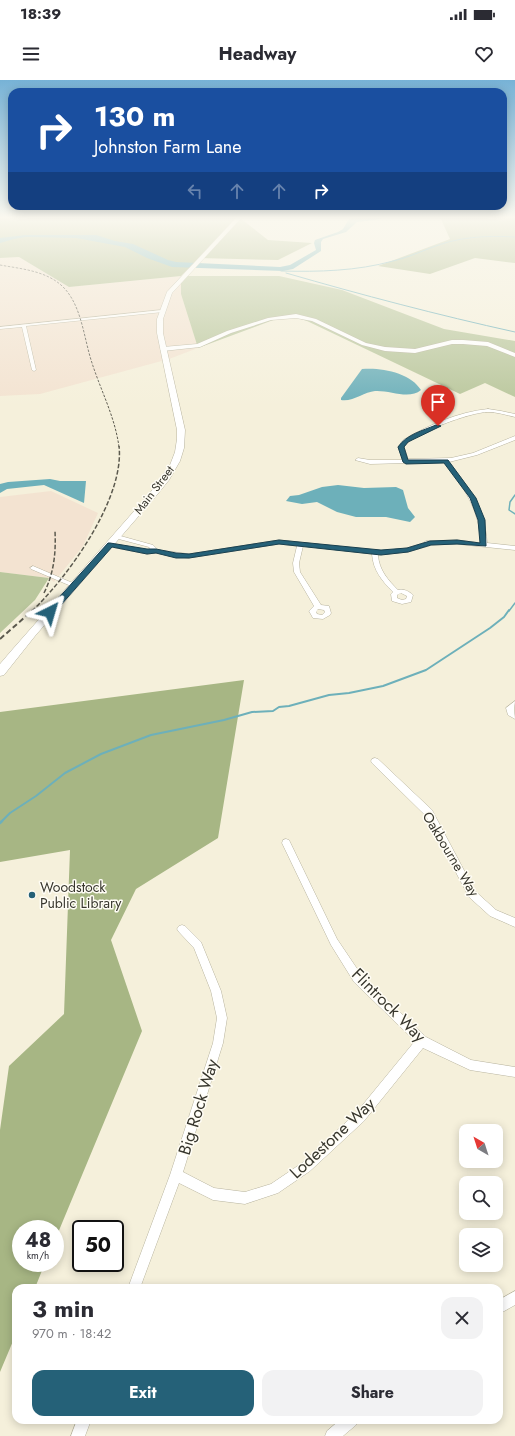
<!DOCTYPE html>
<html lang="en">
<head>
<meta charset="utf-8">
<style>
	:root { --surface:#fff; --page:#f2f2f3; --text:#2b2b33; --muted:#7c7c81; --accent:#256178 }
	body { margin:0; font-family:Jost,sans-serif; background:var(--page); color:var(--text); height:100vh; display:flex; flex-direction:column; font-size:15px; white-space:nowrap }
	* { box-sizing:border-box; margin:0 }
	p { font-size:13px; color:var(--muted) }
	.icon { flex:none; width:22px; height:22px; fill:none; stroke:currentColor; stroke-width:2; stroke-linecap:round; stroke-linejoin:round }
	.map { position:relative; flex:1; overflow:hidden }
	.side { position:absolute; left:12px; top:1204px; width:491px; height:140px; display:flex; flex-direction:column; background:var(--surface); border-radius:12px; box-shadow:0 2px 10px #0003 }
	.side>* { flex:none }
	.hud { position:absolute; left:8px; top:8px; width:499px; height:122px; border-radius:12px; box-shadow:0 2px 10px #0003; background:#1a4fa0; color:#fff; overflow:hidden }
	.needle { width:26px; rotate:321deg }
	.tools { position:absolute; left:459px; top:1044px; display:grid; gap:8px }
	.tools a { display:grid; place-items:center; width:44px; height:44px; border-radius:8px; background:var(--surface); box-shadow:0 2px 10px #0003; font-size:20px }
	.speed { position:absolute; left:12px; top:1140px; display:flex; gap:8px; font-size:20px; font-weight:700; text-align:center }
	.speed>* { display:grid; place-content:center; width:52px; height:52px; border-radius:50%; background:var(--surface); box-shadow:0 2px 10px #0003; line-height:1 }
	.speed small { font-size:10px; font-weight:400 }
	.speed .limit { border:2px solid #111; border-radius:6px; background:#fff; color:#111 }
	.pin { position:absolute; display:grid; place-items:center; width:34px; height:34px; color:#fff; margin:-41px -17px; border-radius:50% 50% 50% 0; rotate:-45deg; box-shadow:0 0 4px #0007 }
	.pin .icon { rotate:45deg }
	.me { position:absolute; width:44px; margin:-22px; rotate:40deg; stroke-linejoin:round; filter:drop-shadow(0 0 3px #0008) }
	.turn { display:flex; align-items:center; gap:14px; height:84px; padding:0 20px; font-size:18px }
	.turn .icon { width:52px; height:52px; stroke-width:2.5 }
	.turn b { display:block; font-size:28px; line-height:34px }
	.lanes { display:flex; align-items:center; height:38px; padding:0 20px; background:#0003; justify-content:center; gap:20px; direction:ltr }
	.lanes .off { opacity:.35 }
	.round { display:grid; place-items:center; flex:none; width:42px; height:42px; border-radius:12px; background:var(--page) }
	.headline { display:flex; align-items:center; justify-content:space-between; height:68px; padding:0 20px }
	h1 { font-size:24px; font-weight:700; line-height:30px }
	.primary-button { display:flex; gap:8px; margin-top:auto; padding:8px 20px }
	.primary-button a { flex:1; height:46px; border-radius:12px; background:var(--accent); color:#fff; font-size:16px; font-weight:700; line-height:46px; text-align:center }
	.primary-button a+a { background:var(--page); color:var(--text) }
	.status { display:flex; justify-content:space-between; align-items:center; height:28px; padding:0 20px; background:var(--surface); direction:ltr }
	.status svg { height:11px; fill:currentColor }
	header { display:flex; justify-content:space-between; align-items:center; height:52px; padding:0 20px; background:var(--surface); font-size:18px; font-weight:700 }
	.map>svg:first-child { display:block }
	.industrial { fill:#f3e3d1 }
	.green { fill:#bac79d }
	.forest { fill:#a7b684 }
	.water { fill:#6db0ba }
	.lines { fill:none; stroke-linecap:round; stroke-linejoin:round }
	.stream-far3 { stroke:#6db0ba; stroke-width:1 }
	.stream-far2 { stroke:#6db0ba; stroke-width:1.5 }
	.stream-far1 { stroke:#6db0ba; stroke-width:2 }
	.stream { stroke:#6db0ba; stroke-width:2.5 }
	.minor-casing { stroke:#b8b49f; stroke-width:1 }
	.tertiary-casing { stroke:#b8b49f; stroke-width:1 }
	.secondary-casing { stroke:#b8b49f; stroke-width:1 }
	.minor { fill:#fff; fill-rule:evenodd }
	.tertiary { fill:#fff; fill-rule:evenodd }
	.secondary { fill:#fff; fill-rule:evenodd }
	.rail-far2 { stroke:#5b594e; stroke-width:1; stroke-dasharray:2.5 1.5; stroke-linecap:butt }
	.rail-far1 { stroke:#5b594e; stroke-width:1.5; stroke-dasharray:4.5 2; stroke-linecap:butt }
	.rail { stroke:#5b594e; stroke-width:2; stroke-dasharray:5.5 3; stroke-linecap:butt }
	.route { fill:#256178; stroke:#183f4e }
	.poi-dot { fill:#256178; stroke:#fffdf5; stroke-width:1.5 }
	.labels { text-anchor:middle; stroke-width:3; stroke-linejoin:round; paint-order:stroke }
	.far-street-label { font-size:12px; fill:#37362d; stroke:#fffdf5 }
	.street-label { font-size:14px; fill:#37362d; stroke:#fffdf5 }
	.poi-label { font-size:14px; fill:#37362d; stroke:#fffdf5; text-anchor:start }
	.near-street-label { font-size:17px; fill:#37362d; stroke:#fffdf5 }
</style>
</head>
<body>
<div class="status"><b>18:39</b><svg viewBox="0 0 49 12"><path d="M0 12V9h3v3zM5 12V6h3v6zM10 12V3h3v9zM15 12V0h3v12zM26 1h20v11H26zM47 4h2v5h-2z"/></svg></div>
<header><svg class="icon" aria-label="menu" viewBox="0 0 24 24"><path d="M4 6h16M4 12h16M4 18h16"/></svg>Headway<svg class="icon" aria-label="heart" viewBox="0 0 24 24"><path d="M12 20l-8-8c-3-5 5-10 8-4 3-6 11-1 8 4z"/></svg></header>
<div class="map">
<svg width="515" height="1356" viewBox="0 0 515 1356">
	<rect width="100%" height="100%" fill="#f5f0db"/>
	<!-- industrial -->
	<path class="industrial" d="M19,177L69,207L181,196V214L198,268L169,279L40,314L0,316V178Z
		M51,411L98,433L83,466L54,502L49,498L0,492V417Z"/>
	<!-- green -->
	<path class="green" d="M181,196H279L342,210L444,249L515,261V317L485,303L460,314L307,241L294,237L276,239L198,268L181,214Z
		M0,492L49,498L35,520L0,553Z"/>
	<!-- forest -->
	<path class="forest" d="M0,137H241L240,138L268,160L312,163L278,180L199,178L181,196L69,207L19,177L0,178Z
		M440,137H515V183L475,178L430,194L378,186L450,159Z
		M244,600L218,758L136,809L111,860L142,951L55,1160V1149H21V1183H45L35,1208H16V1254L0,1292V1050L9,986L64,934L70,770L0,782V632Z"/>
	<!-- water -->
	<path class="water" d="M385,137L375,140L357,142L346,152L323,159L321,162V171L293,189L283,191L172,187L147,178L125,167L76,158L26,157L14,159L0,163V158L25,155H96L115,161L133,164L168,180L176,182L280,187L290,185L316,170L314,163L315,160L338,152L343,149L349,139Z
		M362,289C381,287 411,293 421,310C409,320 390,310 375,311C364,312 353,322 341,320V318Z
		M50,399L60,401H86L84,423L44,405L7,409L0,413V404L8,402Z
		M338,405L364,408L396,407L403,410L408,428L415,437L410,442L386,437H356L337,432L317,422L302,424L286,421L290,416L299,415L322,407Z"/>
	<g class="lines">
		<!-- stream-far3 -->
		<path class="stream-far3" d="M281,191C319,192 357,191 393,181C415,176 435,164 457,160C476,156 496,156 515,157
			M286,193C362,215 438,235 515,252"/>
		<!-- stream-far2 -->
		<path class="stream-far2" d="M515,415L510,422L509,430L515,434
			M509,531L515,523"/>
		<!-- stream-far1 -->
		<path class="stream-far1" d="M1,742L10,733L36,716L65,693L101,674L151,655L224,640L252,632L273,631L279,627L289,626L329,615L349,613L383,606L426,590L490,548L504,537L509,530"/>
		<!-- stream -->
		<path class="stream" d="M0,743L2,741"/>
		<!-- minor casing -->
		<g class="minor-casing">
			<path id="minor" d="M162,230L163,232L26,246L36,290L34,291L32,290L22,247L0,249V247Z
				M488,329L501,331L515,334V337C506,335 497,332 488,332C471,332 413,353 404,367L408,379L451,378L473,373L515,356V360L477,375L449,382C469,408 485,429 487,463L515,466V470L457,464L432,465L408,472L378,475C379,490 388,500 398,510C403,508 410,512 413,515L411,522L402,524L392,521L391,514L393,512C382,501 373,490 372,474L303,466L299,483L300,492L321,525L329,526L331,533L330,535L323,539L313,538L309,531L314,526L294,492L293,483L297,466L279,464L189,478L169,476L156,473L147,474L111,467L108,465L111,463L147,470H151L149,467L115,458L114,457L117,455L153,465L158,470L189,474L279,460L381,471L407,468L423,463L426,461L457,460L481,463C479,428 464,408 444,382L370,384L355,380L358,378L370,380H403L398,367L403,360C429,345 458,332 488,329ZM401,513L407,516L406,519L402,520L397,518V515ZM318,529L324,530L325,532L322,535L317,534L316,532Z
				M33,486L75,504L76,505L73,507L71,506L31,489L30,488Z
				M515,621L514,629L515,639L508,635L506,628Z
				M375,678L378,679L432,730L475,811L496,830L515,838V847L490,836L469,817L426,736L372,683L371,681L372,679Z
				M286,759L289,760L337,859L362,896L426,957L471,980L515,987V997L470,990L423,968L364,1041L310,1091L278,1113L245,1124L213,1120L179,1103L140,1208H128L170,1095L213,963L217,938L211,911L194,868L179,852L177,849L179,846L182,845L185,846L201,862L221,911L227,938L223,963L183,1092L214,1108L245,1112L271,1104L302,1083L356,1033L415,961L354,902L331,865L282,763L283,760Z
				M515,1211V1225L499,1234V1220Z
				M77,1340H91L85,1356H71Z
				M340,1340H358L356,1345L343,1356H325L327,1351Z"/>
		</g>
		<!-- tertiary casing -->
		<g class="tertiary-casing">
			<path id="tertiary" d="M296,234L316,239L366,263L385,267L415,269L452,260H463L488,262L515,273V277L487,266L463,264H452L415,273L385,271L362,265L312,241L296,238L271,240L231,253L200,267L163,271L160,269L163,267L197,264L227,251L268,238Z"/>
		</g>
		<!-- secondary casing -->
		<g class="secondary-casing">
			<path id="secondary" d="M237,137H242L172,213L163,239V253L185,350L184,368L180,381L169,400L156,416L35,556L4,595L0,596V584L12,570L150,413L170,385L175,372L177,359V350L157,253V239L167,212Z"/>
		</g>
		<!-- minor -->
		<use href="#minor" class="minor"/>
		<!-- tertiary -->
		<use href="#tertiary" class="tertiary"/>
		<!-- secondary -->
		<use href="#secondary" class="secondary"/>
		<!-- rail-far2 -->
		<path class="rail-far2" d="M0,185C22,189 49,191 65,209C82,228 84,259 92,283C101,311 115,337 119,367"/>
		<!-- rail-far1 -->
		<path class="rail-far1" d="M44,513C54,493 56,473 55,451
			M32,531C68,497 125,418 119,366"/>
		<!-- rail -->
		<path class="rail" d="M0,559L33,530"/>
	</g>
	<!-- sky -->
	<linearGradient id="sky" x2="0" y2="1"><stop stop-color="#77b2d6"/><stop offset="0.42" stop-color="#faf8ef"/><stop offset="1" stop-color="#faf8ef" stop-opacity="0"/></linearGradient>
	<rect width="515" height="327" fill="url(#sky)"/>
	<!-- route -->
	<path class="route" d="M436,345L441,346L408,362L404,367L408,380H448L476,418L485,440L486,466L457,464L431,465L408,472L381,475L279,464L189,478H176L156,473L147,474L112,467L53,534H50L46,532L108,463H110L147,469H156L176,473L189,474L279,460L381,470L407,468L430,461L457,460L480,463L478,440L470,418L444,383L406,384L403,382L398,367C407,354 422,351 436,345Z"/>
	<!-- markers -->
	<circle class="poi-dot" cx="32" cy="815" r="4"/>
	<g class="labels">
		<!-- far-street labels -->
		<g class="far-street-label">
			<text transform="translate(154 410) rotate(-53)" y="4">Main Street</text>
		</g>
		<!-- street labels -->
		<g class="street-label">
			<text transform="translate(451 774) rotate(59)" y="5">Oakbourne Way</text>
		</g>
		<!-- poi labels -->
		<g class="poi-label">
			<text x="40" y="812">Woodstock<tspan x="40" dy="16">Public Library</tspan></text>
		</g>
		<!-- near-street labels -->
		<g class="near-street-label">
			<text transform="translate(389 925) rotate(45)" y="6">Flintrock Way</text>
			<text transform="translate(198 1027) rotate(-73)" y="6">Big Rock Way</text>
			<text transform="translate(332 1058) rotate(-43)" y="6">Lodestone Way</text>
		</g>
	</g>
</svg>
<div class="tools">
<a><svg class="needle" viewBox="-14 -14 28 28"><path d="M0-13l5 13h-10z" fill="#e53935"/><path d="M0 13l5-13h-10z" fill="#7c7c81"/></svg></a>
<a><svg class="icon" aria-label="search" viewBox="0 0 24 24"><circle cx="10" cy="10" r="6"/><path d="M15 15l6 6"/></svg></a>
<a><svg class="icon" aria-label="layers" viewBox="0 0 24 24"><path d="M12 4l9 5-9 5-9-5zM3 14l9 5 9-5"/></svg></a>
</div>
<div class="speed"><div>48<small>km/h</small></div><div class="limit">50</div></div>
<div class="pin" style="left:438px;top:346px;background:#d93025"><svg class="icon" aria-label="arrive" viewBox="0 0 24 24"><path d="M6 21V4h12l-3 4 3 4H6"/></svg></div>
<svg class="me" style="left:50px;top:532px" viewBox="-20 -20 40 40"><path d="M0-17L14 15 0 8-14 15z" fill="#256178" stroke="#fff" stroke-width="4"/></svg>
<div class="hud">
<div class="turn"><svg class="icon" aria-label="right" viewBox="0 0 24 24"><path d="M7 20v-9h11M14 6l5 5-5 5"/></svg><div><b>130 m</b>Johnston Farm Lane</div></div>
<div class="lanes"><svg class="icon off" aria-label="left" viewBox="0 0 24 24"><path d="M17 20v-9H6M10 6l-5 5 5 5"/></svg><svg class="icon off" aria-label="ahead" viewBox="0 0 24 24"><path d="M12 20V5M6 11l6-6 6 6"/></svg><svg class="icon off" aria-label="ahead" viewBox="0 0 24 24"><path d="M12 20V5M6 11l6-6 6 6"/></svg><svg class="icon" aria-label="right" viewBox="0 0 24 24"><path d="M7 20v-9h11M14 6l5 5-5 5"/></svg></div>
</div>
<section class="side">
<div class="headline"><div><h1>3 min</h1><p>970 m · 18:42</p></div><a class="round"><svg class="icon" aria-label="close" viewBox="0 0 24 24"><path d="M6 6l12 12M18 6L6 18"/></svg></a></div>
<div class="primary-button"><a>Exit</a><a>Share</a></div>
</section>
</div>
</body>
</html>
